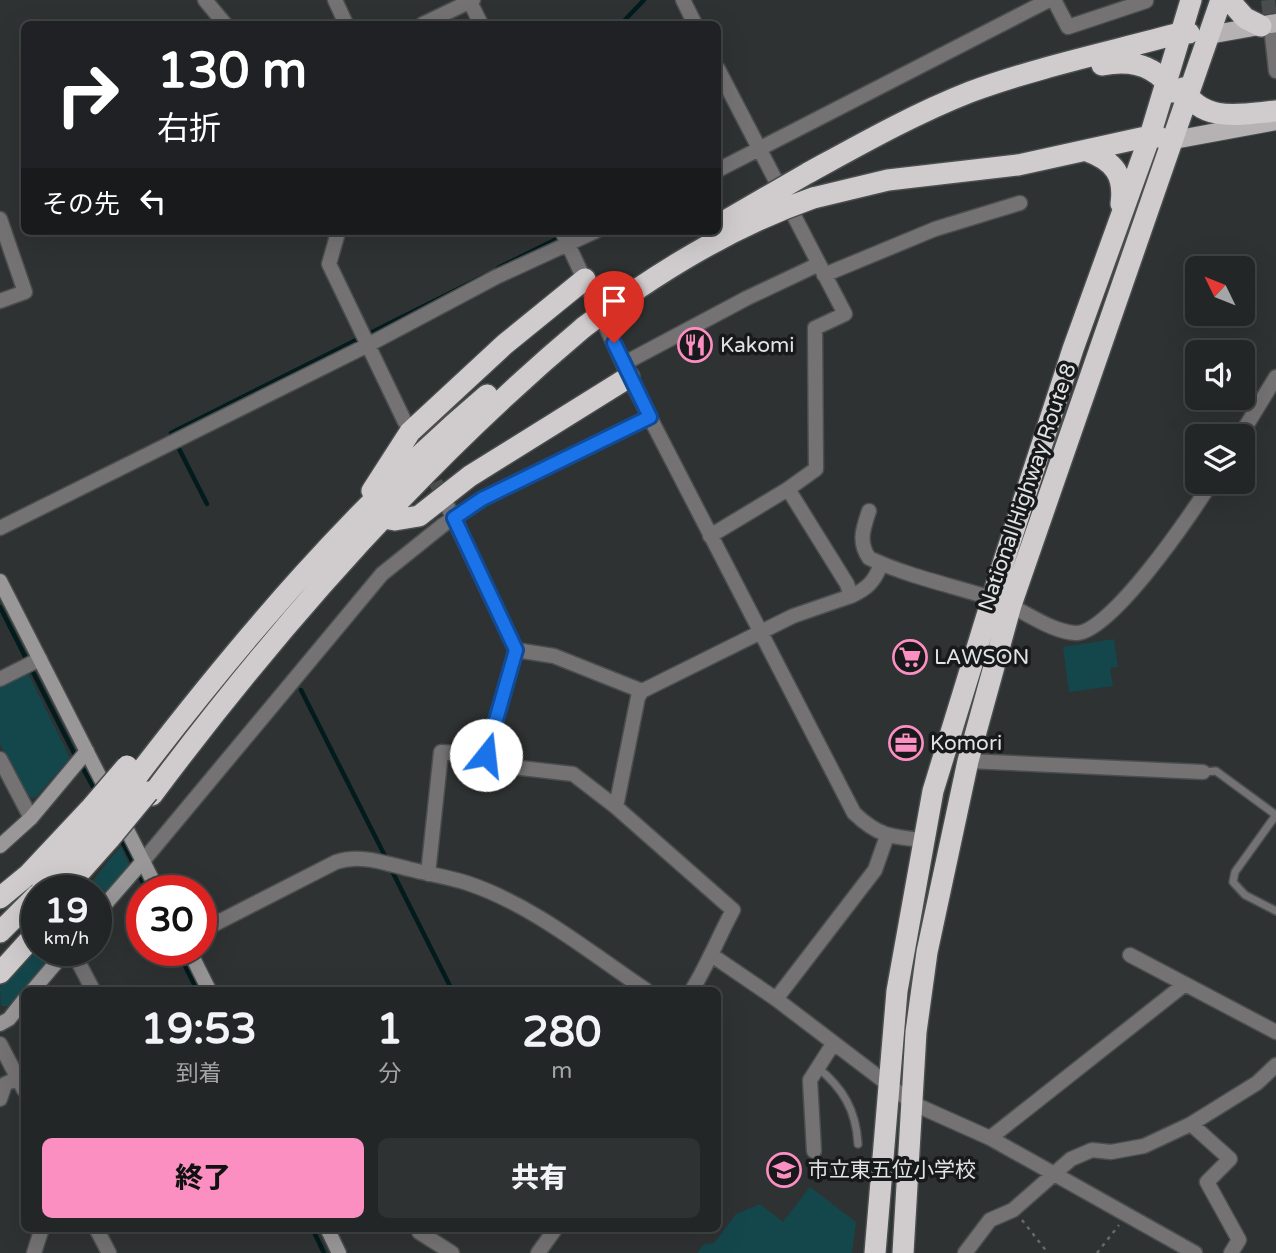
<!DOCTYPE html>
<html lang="ja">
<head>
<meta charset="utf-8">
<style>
	:root { --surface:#232626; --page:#2f3232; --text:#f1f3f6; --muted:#a3a5a7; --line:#404343; --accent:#fc8fc2 }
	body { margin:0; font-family:"Varela Round","Noto Sans JP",sans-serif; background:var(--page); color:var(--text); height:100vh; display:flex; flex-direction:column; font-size:26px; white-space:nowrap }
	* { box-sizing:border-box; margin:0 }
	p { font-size:23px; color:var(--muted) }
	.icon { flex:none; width:38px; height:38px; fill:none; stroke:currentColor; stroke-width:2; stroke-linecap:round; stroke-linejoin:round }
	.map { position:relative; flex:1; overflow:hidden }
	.sheet { position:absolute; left:21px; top:987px; width:700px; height:245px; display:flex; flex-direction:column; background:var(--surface); border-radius:10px; box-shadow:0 7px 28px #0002,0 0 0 2px var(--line) }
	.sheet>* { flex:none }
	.hud { position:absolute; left:21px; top:21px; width:700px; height:214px; border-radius:10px; box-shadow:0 7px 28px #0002,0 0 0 2px var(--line); background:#202124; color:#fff; overflow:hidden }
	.needle { width:46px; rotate:313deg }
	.controls { position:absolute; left:1185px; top:256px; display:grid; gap:14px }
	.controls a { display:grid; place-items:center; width:70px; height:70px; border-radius:10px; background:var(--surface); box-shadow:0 7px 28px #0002,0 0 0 2px var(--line); font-size:35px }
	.speed { position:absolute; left:21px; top:875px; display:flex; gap:14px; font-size:35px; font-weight:700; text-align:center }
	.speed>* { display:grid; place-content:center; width:91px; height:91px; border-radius:50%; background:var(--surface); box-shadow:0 7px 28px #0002,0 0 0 2px var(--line); line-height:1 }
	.speed small { font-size:18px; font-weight:400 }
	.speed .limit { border:10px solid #d22; background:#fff; color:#111 }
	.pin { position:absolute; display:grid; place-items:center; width:60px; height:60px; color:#fff; margin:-72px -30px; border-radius:50% 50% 50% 0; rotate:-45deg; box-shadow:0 0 7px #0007 }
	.pin .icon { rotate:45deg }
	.me { position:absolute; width:77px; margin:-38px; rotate:16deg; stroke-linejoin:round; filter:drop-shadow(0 0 5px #0008) }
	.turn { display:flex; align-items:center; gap:24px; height:147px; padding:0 21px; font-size:32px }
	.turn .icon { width:91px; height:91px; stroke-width:2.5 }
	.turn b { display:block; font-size:49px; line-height:60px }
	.then { display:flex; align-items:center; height:66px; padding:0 21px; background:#0003; gap:14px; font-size:26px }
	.eta { display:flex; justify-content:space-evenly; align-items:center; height:119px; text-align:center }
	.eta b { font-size:42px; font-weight:800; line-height:49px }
	.button { display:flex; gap:14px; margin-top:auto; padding:14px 21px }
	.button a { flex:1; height:80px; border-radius:10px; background:var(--accent); color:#111; font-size:28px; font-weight:800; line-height:80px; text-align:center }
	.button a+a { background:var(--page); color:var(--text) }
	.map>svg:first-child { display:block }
	.green { fill:#14474c }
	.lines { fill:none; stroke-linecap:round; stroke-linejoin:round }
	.stream { stroke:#021b1d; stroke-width:4.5 }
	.street-tunnel { stroke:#4a4d4d; stroke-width:14; stroke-dasharray:14 7; stroke-linecap:butt }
	.lane-casing { stroke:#4b4e4e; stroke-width:10 }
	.street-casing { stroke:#4b4e4e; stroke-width:17 }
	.secondary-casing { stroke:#4b4e4e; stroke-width:17 }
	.primary-casing { stroke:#4b4e4e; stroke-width:20 }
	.highway-casing { stroke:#4b4e4e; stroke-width:24 }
	.path { stroke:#656868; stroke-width:2.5; stroke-dasharray:3.5 5; stroke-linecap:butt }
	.lane { stroke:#747273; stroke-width:7 }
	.street { stroke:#747273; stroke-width:14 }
	.secondary { stroke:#999797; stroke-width:14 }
	.primary { stroke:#b6b2b4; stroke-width:18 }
	.highway { stroke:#d0cccd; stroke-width:21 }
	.highway-bridge-casing { stroke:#4b4e4e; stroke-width:24; stroke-linecap:butt }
	.highway-bridge { stroke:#d0cccd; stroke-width:21 }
	.route-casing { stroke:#114b97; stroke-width:18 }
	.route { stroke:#1a73e8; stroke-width:12 }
	.labels { text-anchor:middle; stroke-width:7; stroke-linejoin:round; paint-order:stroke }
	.poi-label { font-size:21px; fill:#e1e4e4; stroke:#18191a; text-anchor:start }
	.street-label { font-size:21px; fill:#e1e4e4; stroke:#18191a }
</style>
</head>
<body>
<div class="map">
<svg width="1276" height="1253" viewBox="0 0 1276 1253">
	<rect width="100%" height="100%" fill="#2f3232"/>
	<!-- green -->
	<path class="green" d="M1114,639L1118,667L1110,668L1113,686L1069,692L1063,647Z
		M28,673L70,758L35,798L26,796L0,744V686Z
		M121,847L131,869L96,907V891H85C98,876 106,861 121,847Z
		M37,945V950H58L8,1006H1L0,987Z
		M810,1187L856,1222L852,1253H697L704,1244L714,1243L736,1214L760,1204L783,1222Z"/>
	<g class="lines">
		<!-- stream -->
		<path class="stream" d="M621,24L644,0
			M498,268L573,231
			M207,504L171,433L484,276
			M0,607L76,757
			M301,690L386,858
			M81,765L97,794
			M119,835L134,865
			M391,869L452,990
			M138,873L147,891
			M177,950L197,990
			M312,1228L324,1253"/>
		<!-- street-tunnel -->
		<path class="street-tunnel" d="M1268,0L1272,34
			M407,426L447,505"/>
		<!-- lane casing -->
		<g class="lane-casing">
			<path id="lane" d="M1203,772L1216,771L1276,815L1235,872L1233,882L1245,895L1276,911
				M817,1067C843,1088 856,1110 858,1144"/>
		</g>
		<!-- street casing -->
		<g class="street-casing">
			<path id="street" d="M205,0L225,24
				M335,0L346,24
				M469,0L481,24
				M683,0L695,24
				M1054,0L1068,27L1146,1
				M423,24L473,0
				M1272,35L1276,71
				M718,69L819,264
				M718,170L1049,0
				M0,219L25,292L0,301
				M335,231L337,236L329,264L405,422
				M562,231L629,377L854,813C878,836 891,837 923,840
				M824,275L935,229L1020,203
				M623,364L747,298L819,264L845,314L815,328L816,469L788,489L847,584L851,596L793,616L642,691L638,697L616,807L733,910C718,938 708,964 692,990
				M1240,436L1276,377
				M447,505L516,650L554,656L642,691
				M869,511C863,529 858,542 869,558C909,577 955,586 997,600C1023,609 1048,631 1075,633C1109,636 1194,511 1212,481
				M0,528L368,345L496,277L596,231
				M710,536L788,489
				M851,596C867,589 875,581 881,564
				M0,679L40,659
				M486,755L516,650
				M0,759L31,818
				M968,761L1203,772
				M143,861L382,574L443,525L482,499L650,417
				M428,874L441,752L486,755L504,766L573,774L616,807
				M201,931L336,862C361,854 384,863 409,869C428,874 448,877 467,883C533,905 589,952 646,990
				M72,950L93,990
				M1130,955L1276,1032
				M713,956L776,999L914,1104L990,1138L1195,1253
				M776,999L875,870L887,836
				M0,1044L24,1090
				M0,1099L5,1084L18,1078
				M1191,1124L1230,1159L1207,1182L1239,1240L1231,1253
				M990,1138L1185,984
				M814,1151L810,1080L833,1044
				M96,1228L109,1253
				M419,1232L452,1253
				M34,1253L42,1228
				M538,1253L556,1228
				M965,1253L990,1220L1013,1210L1071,1159L1092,1150L1111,1152L1144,1146L1191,1124L1257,1083L1276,1065"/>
		</g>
		<!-- secondary casing -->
		<g class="secondary-casing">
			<path id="secondary" d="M0,581L109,795
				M120,816L158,891
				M0,846L31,818L87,751
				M96,915L143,861
				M189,950L209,990
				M33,990L67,950
				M0,1024L9,1019L24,1000
				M327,1228L339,1253"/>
		</g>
		<!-- primary casing -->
		<g class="primary-casing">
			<path id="primary" d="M1209,35L1276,23
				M1174,140L1276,121"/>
		</g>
		<!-- highway casing -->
		<g class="highway-casing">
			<path id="highway" d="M1229,0L1245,18L1261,26
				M1102,65C1131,59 1157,65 1173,92
				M1183,88C1202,124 1242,114 1276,111
				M1087,151C1114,161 1125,175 1121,204
				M808,173C861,144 914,114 970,92C1038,67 1110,52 1180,33H1189
				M813,198L888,180L1018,165L1150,136L1159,137
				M372,491L410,432L505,344L585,279
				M384,518L395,520L419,516L470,476L629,377
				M138,775C243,638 355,507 487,395
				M152,795C279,625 421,464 584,327
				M41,891L101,823
				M63,891L110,838
				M0,898L29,874L90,809
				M0,932L37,895
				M0,973L37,932
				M875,1253L897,991L933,791L1000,573L1073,349L1150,136L1191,0
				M903,1253L916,1032L927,952L968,761L1011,605L1221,0"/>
		</g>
		<!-- path -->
		<path class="path" d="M1022,1220L1048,1253
			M1097,1253L1119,1225"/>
		<!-- lane -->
		<use href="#lane" class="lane"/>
		<!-- street -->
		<use href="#street" class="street"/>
		<!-- secondary -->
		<use href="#secondary" class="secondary"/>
		<!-- primary -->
		<use href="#primary" class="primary"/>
		<!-- highway -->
		<use href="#highway" class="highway"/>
		<!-- highway-bridge casing -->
		<g class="highway-bridge-casing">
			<path id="highway-bridge" d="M718,225L808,173
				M584,327C655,274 730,227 813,198
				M90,809L127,766
				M101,823L138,775
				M110,838L148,792"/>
		</g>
		<!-- highway-bridge -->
		<use href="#highway-bridge" class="highway-bridge"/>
	</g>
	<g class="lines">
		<!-- route casing -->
		<g class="route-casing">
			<path id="route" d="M486,755L516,650L454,518L482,499L650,417L614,343"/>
		</g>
		<!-- route -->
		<use href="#route" class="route"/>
	</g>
	<!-- icons -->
	<defs>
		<g id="restaurant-ring" transform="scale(1.75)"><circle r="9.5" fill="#18191a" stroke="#fc8fc2" stroke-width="1.5"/><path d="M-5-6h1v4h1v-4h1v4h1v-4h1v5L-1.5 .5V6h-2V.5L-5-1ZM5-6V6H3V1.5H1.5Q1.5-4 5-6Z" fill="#fc8fc2"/></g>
		<g id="supermarket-ring" transform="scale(1.75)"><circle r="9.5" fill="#18191a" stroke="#fc8fc2" stroke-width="1.5"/><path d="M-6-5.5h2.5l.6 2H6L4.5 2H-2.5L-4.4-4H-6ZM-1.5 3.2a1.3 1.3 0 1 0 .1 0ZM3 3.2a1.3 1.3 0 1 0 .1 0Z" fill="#fc8fc2"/></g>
		<g id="office-ring" transform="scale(1.75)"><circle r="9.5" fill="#18191a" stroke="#fc8fc2" stroke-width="1.5"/><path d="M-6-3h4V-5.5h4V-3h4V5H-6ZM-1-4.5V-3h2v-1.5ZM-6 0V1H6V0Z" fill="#fc8fc2"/></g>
		<g id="school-ring" transform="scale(1.75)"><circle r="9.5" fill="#18191a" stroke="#fc8fc2" stroke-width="1.5"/><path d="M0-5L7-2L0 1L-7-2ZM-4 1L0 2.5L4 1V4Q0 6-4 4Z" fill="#fc8fc2"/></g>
	</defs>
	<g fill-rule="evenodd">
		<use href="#restaurant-ring" x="695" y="345"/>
		<use href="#supermarket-ring" x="910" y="657"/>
		<use href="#office-ring" x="906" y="743"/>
		<use href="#school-ring" x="784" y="1170"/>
	</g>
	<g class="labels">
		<!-- poi labels -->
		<g class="poi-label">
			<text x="720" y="352">Kakomi</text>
			<text x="934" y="664">LAWSON</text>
			<text x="930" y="750">Komori</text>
			<text x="808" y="1177">市立東五位小学校</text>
		</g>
		<!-- street labels -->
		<g class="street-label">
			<text transform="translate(1027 487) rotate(-71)" y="7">National Highway Route 8</text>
		</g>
	</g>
</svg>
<div class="controls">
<a><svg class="needle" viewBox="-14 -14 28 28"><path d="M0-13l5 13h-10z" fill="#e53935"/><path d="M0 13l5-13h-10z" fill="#a3a5a7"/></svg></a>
<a><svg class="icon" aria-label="sound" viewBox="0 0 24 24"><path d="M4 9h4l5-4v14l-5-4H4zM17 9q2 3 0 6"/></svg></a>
<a><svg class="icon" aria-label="layers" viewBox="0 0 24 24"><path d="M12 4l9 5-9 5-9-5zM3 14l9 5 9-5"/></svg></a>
</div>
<div class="speed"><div>19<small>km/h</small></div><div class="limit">30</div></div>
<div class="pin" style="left:614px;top:343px;background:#d93025"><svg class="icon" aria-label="arrive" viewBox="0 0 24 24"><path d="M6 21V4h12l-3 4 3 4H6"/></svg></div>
<svg class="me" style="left:486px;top:755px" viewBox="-20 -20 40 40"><circle r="19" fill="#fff"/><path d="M0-13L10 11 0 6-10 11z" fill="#1a73e8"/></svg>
<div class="hud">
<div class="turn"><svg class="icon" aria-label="right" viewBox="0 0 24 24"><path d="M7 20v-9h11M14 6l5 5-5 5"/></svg><div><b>130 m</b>右折</div></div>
<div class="then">その先<svg class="icon" aria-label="left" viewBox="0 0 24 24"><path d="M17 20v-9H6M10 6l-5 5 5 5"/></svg></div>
</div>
<section class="sheet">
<div class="eta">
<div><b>19:53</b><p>到着</p></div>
<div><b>1</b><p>分</p></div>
<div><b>280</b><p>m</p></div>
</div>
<div class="button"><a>終了</a><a>共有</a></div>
</section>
</div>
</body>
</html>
